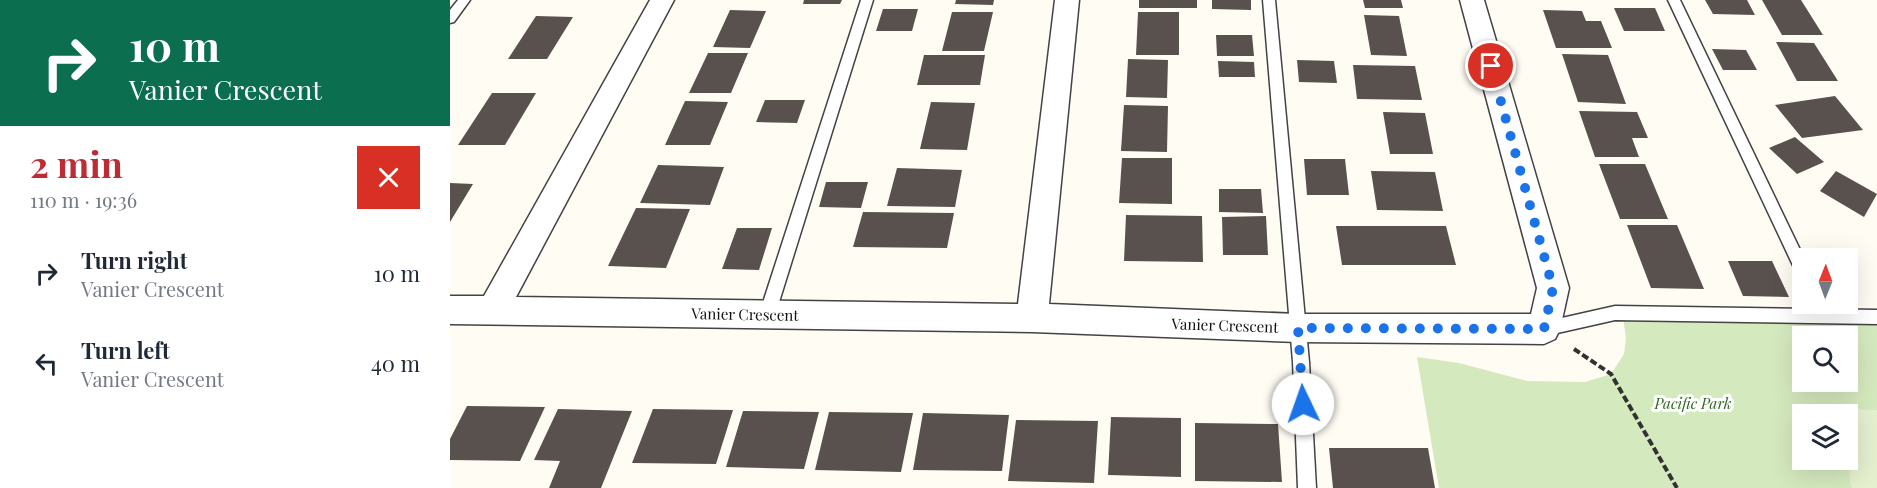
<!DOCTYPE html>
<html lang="en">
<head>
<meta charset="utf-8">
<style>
	:root { --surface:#fff; --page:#f2f2f3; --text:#1f2937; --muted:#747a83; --accent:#bd2b34 }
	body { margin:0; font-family:"Playfair Display",serif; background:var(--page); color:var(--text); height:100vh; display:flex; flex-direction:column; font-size:22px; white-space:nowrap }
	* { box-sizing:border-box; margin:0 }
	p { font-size:20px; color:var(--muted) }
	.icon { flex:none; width:33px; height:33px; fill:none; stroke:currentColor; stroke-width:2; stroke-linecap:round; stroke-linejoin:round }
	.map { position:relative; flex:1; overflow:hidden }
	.sheet { display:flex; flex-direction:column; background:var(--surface); width:450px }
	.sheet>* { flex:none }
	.banner { background:#0b6e4f; color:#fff; overflow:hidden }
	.needle { width:39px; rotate:1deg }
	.buttons { position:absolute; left:1342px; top:248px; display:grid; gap:12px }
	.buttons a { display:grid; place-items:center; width:66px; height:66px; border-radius:0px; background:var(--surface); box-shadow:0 6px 24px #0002; font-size:30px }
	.pin { position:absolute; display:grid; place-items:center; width:51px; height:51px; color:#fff; margin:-26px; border:3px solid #fff; border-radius:50%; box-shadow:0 2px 6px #0007 }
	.me { position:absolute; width:66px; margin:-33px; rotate:357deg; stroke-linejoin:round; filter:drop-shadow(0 0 4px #0008) }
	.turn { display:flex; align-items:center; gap:21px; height:126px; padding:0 30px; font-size:27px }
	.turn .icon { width:78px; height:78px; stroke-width:2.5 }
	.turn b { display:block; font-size:42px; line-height:51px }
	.round { display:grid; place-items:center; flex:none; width:63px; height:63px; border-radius:0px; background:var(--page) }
	.overview { display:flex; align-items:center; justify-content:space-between; height:102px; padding:0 30px }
	h1 { font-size:36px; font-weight:700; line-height:45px; color:var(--accent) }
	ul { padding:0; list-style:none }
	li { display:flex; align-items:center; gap:18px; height:90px; padding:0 30px }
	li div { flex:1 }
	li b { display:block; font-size:22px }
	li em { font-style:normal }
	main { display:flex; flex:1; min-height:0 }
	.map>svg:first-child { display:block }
	.green { fill:#d5e9be; fill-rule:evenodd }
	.pitch { fill:#e5f0cf }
	.building { fill:#59514d }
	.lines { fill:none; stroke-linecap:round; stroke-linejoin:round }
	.lane-casing { stroke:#434343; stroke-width:3 }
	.street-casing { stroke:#434343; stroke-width:3 }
	.path { stroke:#323232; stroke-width:4; stroke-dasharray:7 3; stroke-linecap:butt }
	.lane { fill:#fff; fill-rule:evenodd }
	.street { fill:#fff; fill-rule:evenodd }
	.route { stroke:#1a73e8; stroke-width:10; stroke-dasharray:0 18 }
	.labels { text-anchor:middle; stroke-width:6; stroke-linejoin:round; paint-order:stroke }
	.street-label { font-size:15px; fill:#101010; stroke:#fff }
	.park-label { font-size:15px; font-style:italic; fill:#316721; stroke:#fff }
</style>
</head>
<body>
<main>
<section class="sheet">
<div class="banner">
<div class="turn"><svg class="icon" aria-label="right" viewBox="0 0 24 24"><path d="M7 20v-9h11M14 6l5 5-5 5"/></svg><div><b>10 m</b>Vanier Crescent</div></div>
</div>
<div class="overview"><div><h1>2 min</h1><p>110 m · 19:36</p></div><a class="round" style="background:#d93025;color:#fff"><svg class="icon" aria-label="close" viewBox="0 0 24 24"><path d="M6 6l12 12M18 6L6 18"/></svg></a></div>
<ul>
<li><svg class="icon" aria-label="right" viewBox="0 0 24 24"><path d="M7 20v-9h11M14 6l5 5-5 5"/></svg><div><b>Turn right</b><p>Vanier Crescent</p></div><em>10 m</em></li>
<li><svg class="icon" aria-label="left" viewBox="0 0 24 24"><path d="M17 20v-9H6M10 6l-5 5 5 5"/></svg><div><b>Turn left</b><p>Vanier Crescent</p></div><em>40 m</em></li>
</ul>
</section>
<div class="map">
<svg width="1427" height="488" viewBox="0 0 1427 488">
	<rect width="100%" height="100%" fill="#fffcf4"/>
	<!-- green -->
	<path class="green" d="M1173,318L1427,325V488H989L967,357L1009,363L1077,381L1135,382L1161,374L1174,354L1176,338ZM1353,336H1398V381H1353ZM1353,414H1398V459H1353Z"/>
	<!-- pitch -->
	<path class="pitch" d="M1395,409L1427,410V488H1402L1400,484L1398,414H1395Z"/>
	<!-- building -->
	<path class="building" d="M354,0H392L390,4H353Z
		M506,0H544L543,5L505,4Z
		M689,0H747V8H689Z
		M762,0H801V10L762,9Z
		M913,0H951L953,8H915Z
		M1255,0H1297L1305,15L1263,14Z
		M1312,0H1351L1373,35H1332Z
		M1164,8H1205L1215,31H1174Z
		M433,9H468L462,31H426Z
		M280,10L316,11L300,48L263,47Z
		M1093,10L1132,11L1136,21H1151L1162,48H1106Z
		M502,12H543L534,51H492Z
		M688,12H729V55H686Z
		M914,15L949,16L957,56L921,55Z
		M86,16L123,17L97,59H58Z
		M766,35H802L804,56H767Z
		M1326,42L1364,43L1388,81H1347Z
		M1262,49L1296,50L1307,70H1273Z
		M258,53H298L281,93H239Z
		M1112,54L1158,55L1176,104L1128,102Z
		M474,55H535L530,85H467Z
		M678,59L718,60L717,98L676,97Z
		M847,60L884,61L887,83L849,82Z
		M768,61L804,62L805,77H769Z
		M903,65L965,66L972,100L907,99Z
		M42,93H86L55,145H8Z
		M1385,96L1413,130L1352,138L1325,105Z
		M315,100H355L347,123L306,122Z
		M235,101L278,102L260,145H215Z
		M481,102L525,103L517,150L470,149Z
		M674,105L718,106L717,152L671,151Z
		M1129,111L1187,112L1198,138H1182L1189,157H1145Z
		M933,112L975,113L983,154H940Z
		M1345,137L1374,162L1347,174L1319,148Z
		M672,158H722V204L669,203Z
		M854,159H895L899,195H857Z
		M1149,164H1195L1218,219H1170Z
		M208,165L274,167L260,205L190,203Z
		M447,168L512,170L505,207L437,206Z
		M921,171L985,172L993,211L927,210Z
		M1386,171L1427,194L1414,217L1370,191Z
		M376,182H418L411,208L369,207Z
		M0,183L23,184L0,222Z
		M769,189H811L813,213L769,212Z
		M186,208L240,209L216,268L158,266Z
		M413,212L504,213L497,248L403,247Z
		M676,215L752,216L753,262L674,261Z
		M816,216L818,255H773L772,217Z
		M1177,225H1227L1254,289L1201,288Z
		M886,226H996L1006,265H892Z
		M287,228H322L309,270L272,269Z
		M1278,261H1322L1339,297L1293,296Z
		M17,406L95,407L70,461L0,460V439Z
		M108,409L182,411L151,488H99L110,461L84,460Z
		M203,409L283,410L266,464L182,463Z
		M293,411L369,412L354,469L276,467Z
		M379,412L463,413L451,472L365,470Z
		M473,413L559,415L552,471L463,470Z
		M661,417L731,418V477L658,475Z
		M566,420L648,421L644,483L558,481Z
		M745,423L828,424L832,482L745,481Z
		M879,448H978L985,488H883Z"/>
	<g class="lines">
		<!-- lane casing -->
		<g class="lane-casing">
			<path id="lane" d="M8,0H20L4,22L0,23V10Z
				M411,0H423L325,315L323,320L317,322L311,320L309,315Z
				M813,0H825L859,362L866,488H848L843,362Z
				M1218,0H1230L1354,258L1353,278L1348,276Z
				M1165,306L1427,310V324L1165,320L1094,336L1088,334L1086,329L1088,324L1094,322Z"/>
		</g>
		<!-- street casing -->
		<g class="street-casing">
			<path id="street" d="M200,0H224L66,297L568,304L605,0H629L599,304L848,314H1081L1087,288L1010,0H1034L1119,288L1110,329L1105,339L1094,344L848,342L582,332L0,324V296H34Z"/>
		</g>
		<!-- path -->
		<path class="path" d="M1124,349L1161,374L1227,488"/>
		<!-- lane -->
		<use href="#lane" class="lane"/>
		<!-- street -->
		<use href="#street" class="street"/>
	</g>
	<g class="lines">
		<!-- route -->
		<path class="route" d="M853,404L848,328L1094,329L1103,288L1041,66"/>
	</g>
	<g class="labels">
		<!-- street labels -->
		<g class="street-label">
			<text transform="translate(295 315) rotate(1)" y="5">Vanier Crescent</text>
			<text transform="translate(775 326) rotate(2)" y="5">Vanier Crescent</text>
		</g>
		<!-- park labels -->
		<g class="park-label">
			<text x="1243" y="409">Pacific Park</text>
		</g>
	</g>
</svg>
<div class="buttons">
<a><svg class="needle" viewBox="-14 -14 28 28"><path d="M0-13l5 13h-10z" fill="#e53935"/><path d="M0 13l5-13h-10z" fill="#747a83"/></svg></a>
<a><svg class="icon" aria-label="search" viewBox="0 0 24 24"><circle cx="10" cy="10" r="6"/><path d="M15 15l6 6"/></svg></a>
<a><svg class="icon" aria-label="layers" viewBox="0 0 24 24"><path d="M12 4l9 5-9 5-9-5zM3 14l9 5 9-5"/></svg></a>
</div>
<div class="pin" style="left:1041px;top:66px;background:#d93025"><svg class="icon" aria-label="arrive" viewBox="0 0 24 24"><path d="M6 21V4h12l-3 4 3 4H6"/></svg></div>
<svg class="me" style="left:853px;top:404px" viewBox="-20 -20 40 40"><circle r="19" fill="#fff"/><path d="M0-13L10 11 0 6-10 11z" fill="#1a73e8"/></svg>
</div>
</main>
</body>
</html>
